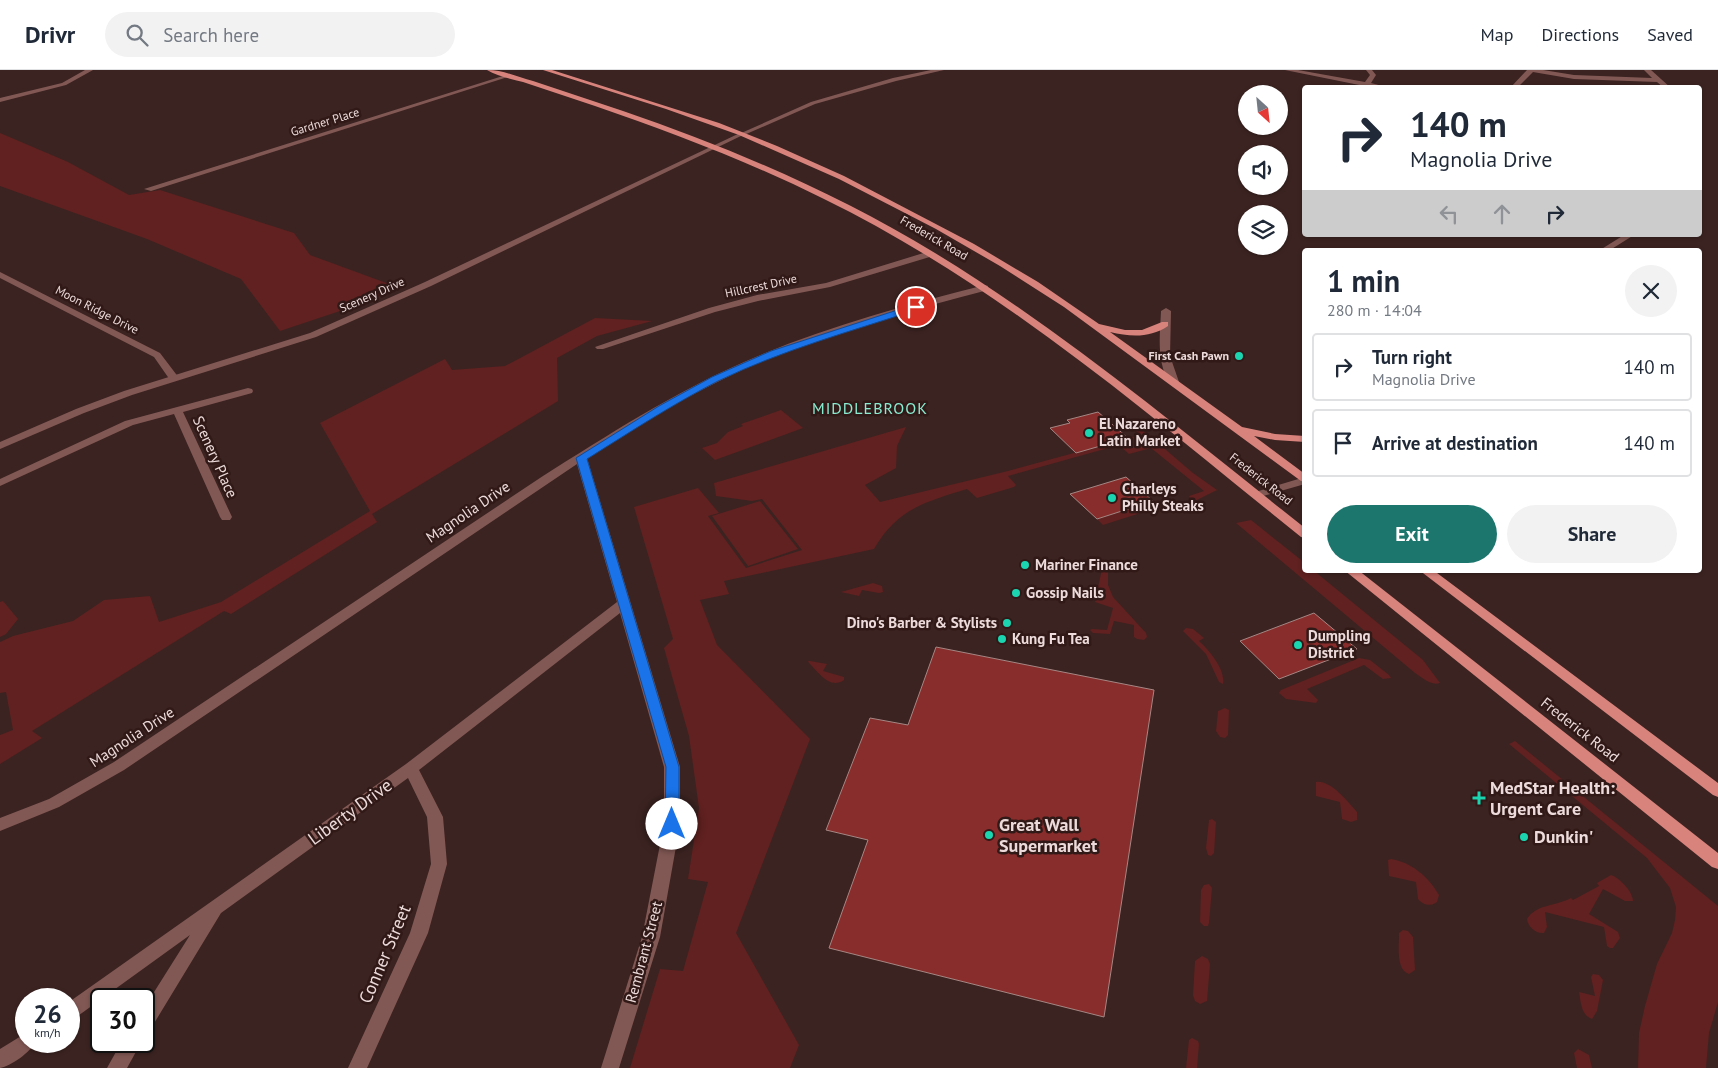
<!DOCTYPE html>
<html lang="en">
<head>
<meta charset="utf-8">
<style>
	:root { --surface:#fff; --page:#f2f2f3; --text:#1f2937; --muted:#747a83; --line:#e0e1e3; --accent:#1d766e }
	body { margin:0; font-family:"PT Sans",sans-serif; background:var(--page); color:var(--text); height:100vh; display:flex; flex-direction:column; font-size:19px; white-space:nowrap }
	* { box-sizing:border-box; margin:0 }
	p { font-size:16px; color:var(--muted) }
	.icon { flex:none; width:28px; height:28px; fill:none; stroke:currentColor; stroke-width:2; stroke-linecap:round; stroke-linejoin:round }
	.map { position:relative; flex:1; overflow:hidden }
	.details { position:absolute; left:1302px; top:178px; width:400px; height:325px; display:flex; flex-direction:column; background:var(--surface); border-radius:5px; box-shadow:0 1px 4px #0004 }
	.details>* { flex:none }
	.banner { position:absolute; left:1302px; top:15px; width:400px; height:152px; border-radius:5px; box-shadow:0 1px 4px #0004; background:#fff; color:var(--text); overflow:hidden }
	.needle { width:32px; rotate:153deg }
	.buttons { position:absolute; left:1238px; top:15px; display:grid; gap:10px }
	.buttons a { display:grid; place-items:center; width:50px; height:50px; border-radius:50%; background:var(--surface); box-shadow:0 1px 4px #0004; font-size:25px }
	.speed { position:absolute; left:15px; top:918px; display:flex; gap:10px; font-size:25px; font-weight:700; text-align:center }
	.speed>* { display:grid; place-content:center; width:65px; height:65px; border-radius:50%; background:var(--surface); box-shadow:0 1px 4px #0004; line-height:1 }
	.speed small { font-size:12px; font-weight:400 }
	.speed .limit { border:2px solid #111; border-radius:8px; background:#fff; color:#111 }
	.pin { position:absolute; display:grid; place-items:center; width:42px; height:42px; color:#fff; margin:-21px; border:2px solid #fff; border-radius:50%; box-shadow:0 1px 5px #0007 }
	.me { position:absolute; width:55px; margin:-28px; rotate:0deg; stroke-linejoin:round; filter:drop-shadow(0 0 4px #0008) }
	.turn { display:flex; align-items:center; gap:18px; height:105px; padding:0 25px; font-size:22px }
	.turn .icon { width:65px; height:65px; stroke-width:2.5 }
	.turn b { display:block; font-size:35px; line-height:42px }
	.lanes { display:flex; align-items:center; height:48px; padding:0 25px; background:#0003; justify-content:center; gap:25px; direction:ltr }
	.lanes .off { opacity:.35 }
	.round { display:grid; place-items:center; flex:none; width:52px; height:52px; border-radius:26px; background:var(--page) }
	.headline { display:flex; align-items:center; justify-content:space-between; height:85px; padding:0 25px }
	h1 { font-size:30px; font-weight:800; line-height:38px }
	.cta { display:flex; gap:10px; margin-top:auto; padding:10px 25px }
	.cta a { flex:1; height:58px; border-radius:30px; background:var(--accent); color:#fff; font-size:20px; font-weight:800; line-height:58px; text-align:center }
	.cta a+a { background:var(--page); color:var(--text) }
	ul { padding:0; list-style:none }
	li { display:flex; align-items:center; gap:15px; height:68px; margin:0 10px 8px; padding:0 15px; border:2px solid var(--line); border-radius:5px }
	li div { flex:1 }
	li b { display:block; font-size:19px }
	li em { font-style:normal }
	header { display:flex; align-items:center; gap:30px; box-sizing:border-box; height:70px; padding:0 25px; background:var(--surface); border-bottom:1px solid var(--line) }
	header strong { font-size:24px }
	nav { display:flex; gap:28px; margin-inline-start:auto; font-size:18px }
	.search { width:350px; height:45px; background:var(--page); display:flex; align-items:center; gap:12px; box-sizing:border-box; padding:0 18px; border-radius:28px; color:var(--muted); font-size:19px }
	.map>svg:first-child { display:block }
	.green { fill:#602120 }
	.building { fill:#892d2c; stroke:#a58784 }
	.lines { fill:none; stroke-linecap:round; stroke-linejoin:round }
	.minor { fill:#825854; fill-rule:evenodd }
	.tertiary { fill:#825854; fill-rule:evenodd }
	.primary { fill:#d9837d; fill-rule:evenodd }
	.route { fill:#1a73e8; stroke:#114b97 }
	.poi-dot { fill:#1bd5b1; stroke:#301917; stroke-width:2 }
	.labels { text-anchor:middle; stroke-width:5; stroke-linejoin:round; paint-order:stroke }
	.far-street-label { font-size:12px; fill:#ecdbda; stroke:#301917 }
	.far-poi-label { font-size:12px; font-weight:bold; fill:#ecdbda; stroke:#301917; text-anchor:end }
	.poi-label { font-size:15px; font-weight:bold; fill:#ecdbda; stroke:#301917; text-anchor:start }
	.street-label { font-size:15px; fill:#ecdbda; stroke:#301917 }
	.neighbourhood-label { font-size:16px; letter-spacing:1px; fill:#89ebd0; stroke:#301917 }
	.near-poi-label { font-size:18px; font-weight:bold; fill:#ecdbda; stroke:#301917; text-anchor:start }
	.near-street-label { font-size:18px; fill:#ecdbda; stroke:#301917 }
</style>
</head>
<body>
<header>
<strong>Drivr</strong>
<div class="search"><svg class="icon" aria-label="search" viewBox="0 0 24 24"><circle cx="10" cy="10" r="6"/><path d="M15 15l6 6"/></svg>Search here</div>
<nav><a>Map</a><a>Directions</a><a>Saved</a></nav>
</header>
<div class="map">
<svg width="1718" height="998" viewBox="0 0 1718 998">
	<rect width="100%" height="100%" fill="#3b2321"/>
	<!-- green -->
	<path class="green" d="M0,63L68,92L129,125L160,120L294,163L310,185L400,218L364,233L280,261L241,209L147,169L0,116Z
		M595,248L652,251L597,266L557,288L558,331L372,444L377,452L231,544L224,541L32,661L42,668L0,694V665L13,660L6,622L0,623V572L13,566L73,551L104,530L150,526L159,552L221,532L370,441L320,353L445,289L452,300L505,296Z
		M781,340L803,358L715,390L702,378L717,373L728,362L743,356L741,354Z
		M906,357L897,376L896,398L865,415L880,432L1008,401L1140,365L1136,361L1138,360L1145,362L1193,403L1217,420L1197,430H1192L1189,426L1204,421L1151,378L1129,384L1119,375L1008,406L1016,415L1014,417L977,428L967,419C925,432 897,439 874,479L724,511L729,524L700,530L717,575L810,669L736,863L799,975L790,998H630L660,899L683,901L708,812L688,809L699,738L689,666L664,578L673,569L634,437L698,418L719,443L708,446L746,498L802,480L762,429L752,431L716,426L714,413Z
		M760,431L798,479L748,496L712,446Z
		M1153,431L1157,437L1153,439L1103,455L1097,449Z
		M1251,450L1305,493V500H1313L1423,590L1440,613C1431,616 1423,608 1415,603L1236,453Z
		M1103,494L1108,495V515L1113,527L1146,563L1147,567L1144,570L1137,569L1134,567V555L1114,551L1110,564L1093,563L1090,560L1092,559L1107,560L1113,538L1095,532Z
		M873,513L882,516L883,522L879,523L862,520L859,526L841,522Z
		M3,531L18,549L6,564L0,567V532Z
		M1186,558L1193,559L1204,568L1199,571C1209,580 1226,600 1223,614L1219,612L1206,584L1183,561Z
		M1359,588L1370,590L1389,605L1391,608L1383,609L1364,595L1307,619L1318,630L1316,633L1286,629L1279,623L1281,620Z
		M810,591L827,594L823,601L844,607V610C830,620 819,603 809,593L808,591Z
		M1225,638L1229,640L1228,665L1225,668L1220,667L1216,661L1218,641Z
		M1515,671L1718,836V932L1709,963L1706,998H1638L1639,963L1645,936L1657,894L1672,863L1675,850L1676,837L1670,818L1647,788L1509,674Z
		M1316,712C1331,710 1347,731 1357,742V750L1351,752L1342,749L1340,732L1316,726Z
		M1212,749L1216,752L1214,783L1211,786L1208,785L1206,778L1209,750Z
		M1391,789C1411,792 1429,807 1439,825L1437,832C1430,837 1423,835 1418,829L1416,812L1389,806L1388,790Z
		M1611,805C1620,808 1633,822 1633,831H1625L1603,819L1589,844L1618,862L1620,868L1613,878H1610L1607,876L1604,857L1545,842L1547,857L1544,863C1536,864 1528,857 1527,849C1536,834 1557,836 1571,828L1573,830L1599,816L1597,813Z
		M1209,814L1212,818L1209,853L1208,856H1204L1200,852L1201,820L1204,815Z
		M1403,860L1408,861L1413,867L1415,900L1409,904C1396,900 1399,877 1399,866V863Z
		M1202,886L1208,889L1210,894L1207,931L1200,934L1195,931L1193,925L1195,891Z
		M1593,904L1599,905L1603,910L1597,941L1592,949C1581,945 1581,933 1579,922L1595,926L1591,907Z
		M1192,968L1198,971L1199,974L1197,998H1186L1189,970Z
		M1578,979L1589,985L1592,998H1577L1574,983Z"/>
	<!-- building -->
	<path class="building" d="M1098,342L1128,368L1076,383L1050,358L1070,353L1067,350Z
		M1126,407L1153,431L1097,449L1070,424Z
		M1314,543L1357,579L1279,609L1240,571Z
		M936,577L1154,620L1104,947L829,878L868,770L826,760L870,648L908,655Z"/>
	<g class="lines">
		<!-- minor -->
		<path class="minor" d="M85,0H93L66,15L0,32V28L62,13Z
			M931,0H944L896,11L815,34L744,65L739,64L811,32L893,8Z
			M1285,0H1298L1365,12L1370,5L1366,0H1372L1376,5L1371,13L1390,18H1374Z
			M1527,0H1543L1574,5L1652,8L1644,0H1651L1671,18H1664L1657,12L1574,9L1533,2L1517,18H1510Z
			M506,5L511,6L151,121L144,119Z
			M1624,165H1634L1610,180H1600Z
			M930,181L934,184L933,186L830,217L758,231L715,242L603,279H597L595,277L709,238L757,225L826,213Z
			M0,202L160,283L179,308L174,311L170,310L154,287L0,208Z
			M985,215L988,216V220C907,241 826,263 749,297C692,322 639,355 587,388L680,697V754L660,867L619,998H601L642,867L664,754V697L620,543L419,700L443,747L447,794L428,863L367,998H348L410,863L431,794L427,747L408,708L221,843L150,960L144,962V938L190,865L75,948L69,950V932L406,694L617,532L577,394L124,700L59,737L0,761V748L49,729L114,692L543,406C608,365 673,323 744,292C821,258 903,236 985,215Z
			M1166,238L1171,241L1170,286L1179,312L1174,315L1170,314C1156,291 1160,266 1161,241Z
			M248,318L252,319L253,321L252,323L183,342L232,447L230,450H222L220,447L174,344L133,355L0,416V409L125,351Z
			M1305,407V414L1256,428L1250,425L1252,423Z
			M26,963V971H36C31,982 11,996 0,998V979Z
			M122,971H142L127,998H107Z"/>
		<!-- tertiary -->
		<path class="tertiary" d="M740,63L745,64L431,216L316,267L132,325L84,343L0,379V372L76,339L124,321L310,263L425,212Z"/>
		<!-- primary -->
		<path class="primary" d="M487,0C503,0 518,7 533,11C563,21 593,31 623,41C731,78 837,123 935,183C1066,263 1185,363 1305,458V468L1301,467C1149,345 1000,215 824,129C750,92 673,63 595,36C571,28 547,20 523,12C511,9 497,6 487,0Z
			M543,0H552L719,53L777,76L844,106L974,174L1038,212L1099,254L1125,260H1142L1162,252H1168V256C1150,268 1131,267 1110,262L1242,357L1275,364L1305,366V372L1275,370L1254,366L1305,404V412L1301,411L1064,237L1000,196L936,159L839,109L739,65L666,39Z
			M1344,500H1358L1718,783V799L1712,797Z
			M1419,500H1433L1718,713V727L1713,725Z"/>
	</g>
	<!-- route -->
	<path class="route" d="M916,234L920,237L919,239C852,261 782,280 718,311C673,334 630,362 587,389L679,697V754L677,758L672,759L667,758L665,754L666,697L576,388L659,336L712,307L771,281Z"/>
	<!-- markers -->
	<g class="poi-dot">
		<circle cx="1239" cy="286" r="5"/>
		<circle cx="1089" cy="363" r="5"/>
		<circle cx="1112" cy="428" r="5"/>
		<circle cx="1025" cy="495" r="5"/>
		<circle cx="1016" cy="523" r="5"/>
		<circle cx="1007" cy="553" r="5"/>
		<circle cx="1002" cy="569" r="5"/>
		<circle cx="1298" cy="575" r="5"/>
		<path d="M1476.5 720.5h5v5h5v5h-5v5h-5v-5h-5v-5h5z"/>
		<circle cx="989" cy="765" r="5"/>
		<circle cx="1524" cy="767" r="5"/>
	</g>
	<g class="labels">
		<!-- far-street labels -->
		<g class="far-street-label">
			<text transform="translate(325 52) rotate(-17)" y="4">Gardner Place</text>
			<text transform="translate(934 168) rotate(30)" y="4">Frederick Road</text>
			<text transform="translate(761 216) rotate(-12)" y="4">Hillcrest Drive</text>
			<text transform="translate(372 225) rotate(-24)" y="4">Scenery Drive</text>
			<text transform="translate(97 240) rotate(27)" y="4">Moon Ridge Drive</text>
			<text transform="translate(1261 409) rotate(38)" y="4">Frederick Road</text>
		</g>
		<!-- far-poi labels -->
		<g class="far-poi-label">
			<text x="1229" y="290">First Cash Pawn</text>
		</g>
		<!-- poi labels -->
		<g class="poi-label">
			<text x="1099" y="359">El Nazareno<tspan x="1099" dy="17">Latin Market</tspan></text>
			<text x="1122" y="424">Charleys<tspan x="1122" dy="17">Philly Steaks</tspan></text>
			<text x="1035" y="500">Mariner Finance</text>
			<text x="1026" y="528">Gossip Nails</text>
			<text x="997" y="558" text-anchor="end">Dino's Barber &amp; Stylists</text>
			<text x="1308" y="571">Dumpling<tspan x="1308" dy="17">District</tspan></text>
			<text x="1012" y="574">Kung Fu Tea</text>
		</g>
		<!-- street labels -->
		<g class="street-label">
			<text transform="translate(215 387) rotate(66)" y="5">Scenery Place</text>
			<text transform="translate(468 442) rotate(-34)" y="5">Magnolia Drive</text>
			<text transform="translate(1580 660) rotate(38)" y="5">Frederick Road</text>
			<text transform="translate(132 667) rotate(-33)" y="5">Magnolia Drive</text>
			<text transform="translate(644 882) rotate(-75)" y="5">Rembrant Street</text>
		</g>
		<!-- neighbourhood labels -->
		<g class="neighbourhood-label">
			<text x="870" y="344">MIDDLEBROOK</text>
		</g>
		<!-- near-poi labels -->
		<g class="near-poi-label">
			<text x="1490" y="724">MedStar Health:<tspan x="1490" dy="21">Urgent Care</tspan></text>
			<text x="999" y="761">Great Wall<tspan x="999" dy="21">Supermarket</tspan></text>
			<text x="1534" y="773">Dunkin'</text>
		</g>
		<!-- near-street labels -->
		<g class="near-street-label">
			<text transform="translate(350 742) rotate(-36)" y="6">Liberty Drive</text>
			<text transform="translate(385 884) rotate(-67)" y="6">Conner Street</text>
		</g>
	</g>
</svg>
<div class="buttons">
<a><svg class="needle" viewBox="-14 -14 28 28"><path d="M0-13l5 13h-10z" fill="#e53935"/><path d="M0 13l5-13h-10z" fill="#747a83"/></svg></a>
<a><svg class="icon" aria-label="sound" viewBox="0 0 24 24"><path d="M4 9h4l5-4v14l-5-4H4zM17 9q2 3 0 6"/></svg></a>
<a><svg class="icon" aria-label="layers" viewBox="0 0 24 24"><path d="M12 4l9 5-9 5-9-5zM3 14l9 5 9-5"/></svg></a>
</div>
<div class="speed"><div>26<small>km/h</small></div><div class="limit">30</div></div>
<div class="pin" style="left:916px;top:237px;background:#d93025"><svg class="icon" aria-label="arrive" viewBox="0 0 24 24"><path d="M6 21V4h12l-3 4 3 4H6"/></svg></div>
<svg class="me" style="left:672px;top:754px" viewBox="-20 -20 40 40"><circle r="19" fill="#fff"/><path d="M0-13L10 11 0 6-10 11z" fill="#1a73e8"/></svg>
<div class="banner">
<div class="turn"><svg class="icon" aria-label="right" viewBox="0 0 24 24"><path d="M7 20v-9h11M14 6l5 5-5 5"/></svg><div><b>140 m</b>Magnolia Drive</div></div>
<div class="lanes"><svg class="icon off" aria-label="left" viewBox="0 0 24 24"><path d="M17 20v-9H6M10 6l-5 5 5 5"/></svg><svg class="icon off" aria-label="ahead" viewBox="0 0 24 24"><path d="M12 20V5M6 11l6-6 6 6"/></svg><svg class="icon" aria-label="right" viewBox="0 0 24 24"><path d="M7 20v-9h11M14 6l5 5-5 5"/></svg></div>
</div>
<section class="details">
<div class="headline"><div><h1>1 min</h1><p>280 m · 14:04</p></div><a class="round"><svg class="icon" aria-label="close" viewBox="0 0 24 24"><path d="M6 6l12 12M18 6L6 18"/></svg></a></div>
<ul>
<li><svg class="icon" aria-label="right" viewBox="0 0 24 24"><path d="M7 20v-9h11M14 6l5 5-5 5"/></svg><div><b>Turn right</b><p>Magnolia Drive</p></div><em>140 m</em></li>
<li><svg class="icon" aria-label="arrive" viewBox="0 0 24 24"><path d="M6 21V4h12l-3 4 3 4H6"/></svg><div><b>Arrive at destination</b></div><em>140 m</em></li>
</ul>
<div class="cta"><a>Exit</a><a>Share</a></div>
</section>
</div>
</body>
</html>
